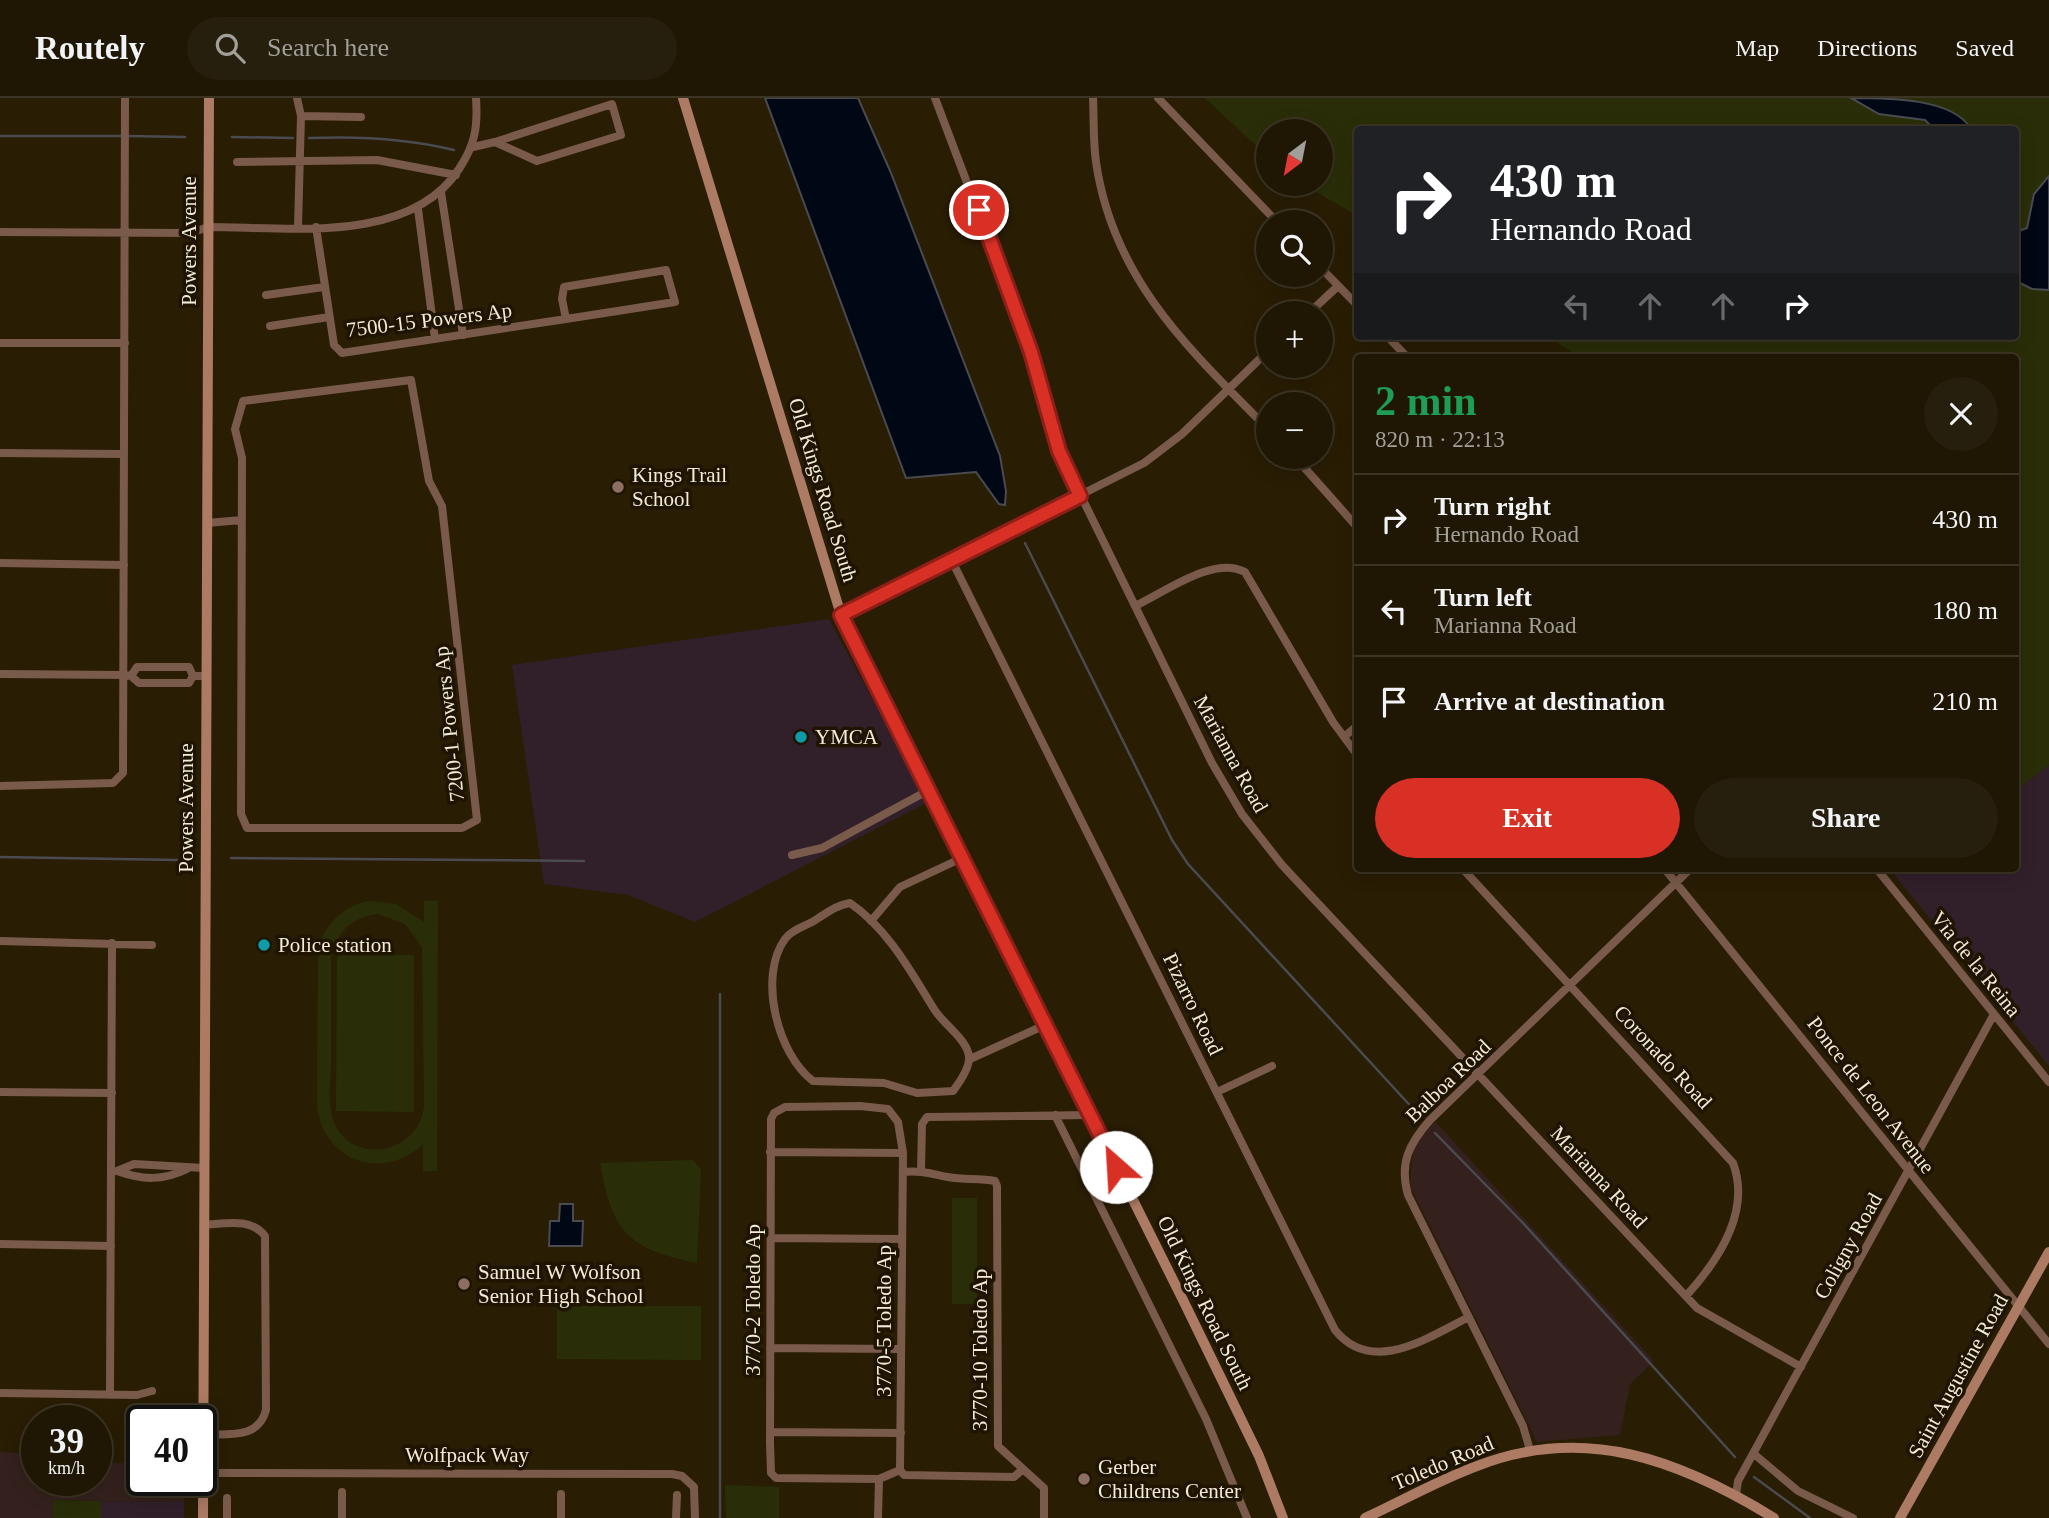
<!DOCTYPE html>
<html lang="en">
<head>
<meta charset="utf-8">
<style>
	:root { --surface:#1f1603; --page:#271f0d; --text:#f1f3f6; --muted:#a19f9a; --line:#3c3525; --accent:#d93025 }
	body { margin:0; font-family:Georgia,serif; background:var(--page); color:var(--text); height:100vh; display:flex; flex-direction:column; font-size:26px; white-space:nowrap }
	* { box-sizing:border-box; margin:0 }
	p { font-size:23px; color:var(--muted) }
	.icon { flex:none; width:38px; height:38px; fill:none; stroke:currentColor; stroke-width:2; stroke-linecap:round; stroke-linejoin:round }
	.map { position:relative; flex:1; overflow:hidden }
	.sheet { position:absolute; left:1354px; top:256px; width:665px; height:518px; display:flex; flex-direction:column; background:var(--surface); border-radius:7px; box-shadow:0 4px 18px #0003,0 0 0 2px var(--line) }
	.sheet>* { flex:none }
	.banner { position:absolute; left:1354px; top:28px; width:665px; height:214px; border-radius:7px; box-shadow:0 4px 18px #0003,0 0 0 2px var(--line); background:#202124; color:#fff; overflow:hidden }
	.needle { width:46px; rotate:212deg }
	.buttons { position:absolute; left:1256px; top:21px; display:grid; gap:14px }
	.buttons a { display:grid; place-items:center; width:77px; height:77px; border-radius:50%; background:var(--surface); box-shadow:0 4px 18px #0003,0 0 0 2px var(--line); font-size:35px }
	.speed { position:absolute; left:21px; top:1307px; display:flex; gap:14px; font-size:35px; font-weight:700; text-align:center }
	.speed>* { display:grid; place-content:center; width:91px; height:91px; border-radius:50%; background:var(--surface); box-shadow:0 4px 18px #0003,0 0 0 2px var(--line); line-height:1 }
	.speed small { font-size:18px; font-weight:400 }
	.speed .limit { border:4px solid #111; border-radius:10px; background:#fff; color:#111 }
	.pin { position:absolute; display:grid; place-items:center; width:60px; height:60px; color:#fff; margin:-30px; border:4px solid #fff; border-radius:50%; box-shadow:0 2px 7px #0007 }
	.me { position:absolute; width:77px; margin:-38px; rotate:334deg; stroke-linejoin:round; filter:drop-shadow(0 0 5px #0008) }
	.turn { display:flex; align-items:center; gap:24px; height:147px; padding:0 21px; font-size:32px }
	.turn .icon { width:91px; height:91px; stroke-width:2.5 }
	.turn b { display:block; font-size:49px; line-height:60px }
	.lanes { display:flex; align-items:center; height:66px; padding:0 21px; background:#0003; justify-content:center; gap:35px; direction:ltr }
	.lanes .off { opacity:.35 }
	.round { display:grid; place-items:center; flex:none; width:74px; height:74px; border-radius:37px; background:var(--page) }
	.head { display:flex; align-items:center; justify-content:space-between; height:119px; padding:0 21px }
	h1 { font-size:42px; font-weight:700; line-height:52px; color:#1e9e55 }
	.action { display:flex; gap:14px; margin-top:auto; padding:14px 21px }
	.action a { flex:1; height:80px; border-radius:42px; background:var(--accent); color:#fff; font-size:28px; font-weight:700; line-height:80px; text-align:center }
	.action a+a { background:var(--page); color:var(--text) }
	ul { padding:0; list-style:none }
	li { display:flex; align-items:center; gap:21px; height:91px; padding:0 21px; border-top:2px solid var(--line) }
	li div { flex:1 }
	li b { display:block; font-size:26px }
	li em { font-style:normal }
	header { display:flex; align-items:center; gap:42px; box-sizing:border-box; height:98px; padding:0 35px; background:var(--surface); border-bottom:2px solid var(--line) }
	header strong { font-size:33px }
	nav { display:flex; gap:38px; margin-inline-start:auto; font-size:24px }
	.search { width:490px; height:63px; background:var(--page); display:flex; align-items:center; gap:18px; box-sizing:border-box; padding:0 24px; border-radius:38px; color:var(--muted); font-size:26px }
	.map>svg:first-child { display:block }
	.commercial { fill:#31202a }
	.industrial { fill:#34211d }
	.green { fill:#2a2e08; fill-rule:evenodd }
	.water { fill:#000715; stroke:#494b50; stroke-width:2 }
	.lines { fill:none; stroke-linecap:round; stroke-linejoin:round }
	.stream { stroke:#494b50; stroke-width:2.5 }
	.street { stroke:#795a4b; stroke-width:8 }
	.secondary { stroke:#ad7a63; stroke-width:10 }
	.route-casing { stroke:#8d1f18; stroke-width:18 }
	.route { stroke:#d93025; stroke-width:12 }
	.education-dot { fill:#8d6e63; stroke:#1f1400; stroke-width:2.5 }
	.culture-dot { fill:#0f9aa8; stroke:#1f1400; stroke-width:2.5 }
	.labels { text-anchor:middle; stroke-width:7; stroke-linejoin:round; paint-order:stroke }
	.street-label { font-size:21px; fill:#f2eadb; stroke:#1f1400 }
	.poi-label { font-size:21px; fill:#f2eadb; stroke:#1f1400; text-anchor:start }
</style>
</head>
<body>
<header>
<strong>Routely</strong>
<div class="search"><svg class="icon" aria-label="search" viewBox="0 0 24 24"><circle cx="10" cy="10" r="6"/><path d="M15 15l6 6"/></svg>Search here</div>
<nav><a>Map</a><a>Directions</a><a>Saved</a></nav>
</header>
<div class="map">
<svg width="2049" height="1420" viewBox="0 0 2049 1420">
	<rect width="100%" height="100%" fill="#291d04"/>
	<!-- commercial -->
	<path class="commercial" d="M829,521L928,704L695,824L628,797L544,786L512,567Z
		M2049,667V968L1889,770H2016V692Z
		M101,1403L184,1404V1420H101Z"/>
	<!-- industrial -->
	<path class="industrial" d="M1435,1023L1654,1263L1630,1286L1620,1337L1537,1344L1410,1088L1413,1050Z
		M0,1354L37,1356V1382H96V1364L142,1366V1382L182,1383L184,1404L54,1402L53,1420H0Z"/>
	<!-- green -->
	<path class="green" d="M1205,0H2049V667L2016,692V259H1580L1546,238H2016V32H1358V118L1302,86H1321V33H1269V60Z
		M368,803L396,806L424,824V803H438L437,1073H423V1046C383,1085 320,1062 317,1005L318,853C324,826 342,809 368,803ZM378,816L405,826L422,849L424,1007C420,1058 346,1070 332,1018C328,1003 330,985 331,969C331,934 331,898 331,862C334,836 351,819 378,816Z
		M337,856L414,857V1014L336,1013Z
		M693,1062L701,1071L697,1165C628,1151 612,1134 600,1065Z
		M952,1100H977V1206H952Z
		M557,1208H701V1262L557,1261Z
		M725,1387L779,1389V1420H726Z
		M53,1402L101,1403V1420H53Z"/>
	<!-- water -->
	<path class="water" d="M765,0H858L891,75L1000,358L1006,393L1005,407L999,406L976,374L906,380Z
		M1851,0C1889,0 1953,0 1971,31H1934L1925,22L1879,16Z
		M2049,78V192L2032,191L2016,183V134L2027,130L2034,96Z
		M560,1106H573V1123H583L582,1148H549L550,1123H559Z"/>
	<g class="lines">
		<!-- stream -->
		<path class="stream" d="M0,38H122
			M128,38L185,39
			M232,39L293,40
			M309,40C359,38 406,40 454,52
			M1025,445L1172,742L1188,766L1417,1015
			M0,759L177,762
			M231,760L584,763
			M1435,1035L1522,1124L1735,1359
			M1754,1379L1810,1420
			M720,1420V896"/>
		<!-- street -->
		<path class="street" d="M297,0L301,18L298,129
			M935,0L1031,254L1059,353L1212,665L1242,716L1282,767L1697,1210L1801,1269
			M1093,0C1094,21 1093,43 1096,64C1113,182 1190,252 1269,332
			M1158,0L1277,124
			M612,6L621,37L537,63L495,44Z
			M301,18L361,19
			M473,49L495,44
			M237,64L377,62L456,77
			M441,94L463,237
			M418,111L435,241
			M316,129L334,247L342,255L566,221
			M0,134L191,135L208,129C287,129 410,147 459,71C475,47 478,29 476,0
			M1321,170L1358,208
			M666,172L675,204L566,221L562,201L564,189Z
			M266,197L324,189
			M1309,215L1338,188
			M270,228L329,219
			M1387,238L1407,259
			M0,245H125
			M411,282L429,383L442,408L477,722L462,730H247L241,716L242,360L235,331L243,303Z
			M0,355L124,356
			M1295,359L1358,430
			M207,425L242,422
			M951,461L1335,1232C1372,1278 1427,1240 1469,1219
			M0,465L124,467
			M1135,508C1165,494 1214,457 1245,474L1333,624L1358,658
			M841,517L1144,365L1182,336L1269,252
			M0,576L124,577L131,578L139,585H189L193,578H206
			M131,578L137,569H189L193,578
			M1344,639L1358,627
			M0,688L113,685L123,675L125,0
			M792,757L822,750L929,692
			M1462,770L1733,1065C1751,1113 1718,1163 1686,1198
			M1664,770L2049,1246
			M1876,770L2049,984
			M850,805C888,831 911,874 934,911C943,926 968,942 969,959C970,970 959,985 953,993L917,995L884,985L813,983C777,956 758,878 785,841C792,831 807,828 817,821C828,814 837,807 850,805Z
			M871,823L900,789L962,760
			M0,843L152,847
			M970,961L1045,927
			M0,994L112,995
			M1217,994L1272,968
			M1055,1017L1206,1321L1247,1420
			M770,1054L903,1055
			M117,1073L134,1066L204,1070
			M117,1073C142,1082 163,1083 187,1071
			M921,1073L922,1026L927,1019L1090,1017
			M771,1140L902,1141
			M0,1146L111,1148
			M770,1250L901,1251
			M0,1295L137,1297L152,1293
			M110,1297L112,845
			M770,1334L901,1335
			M203,1337C228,1335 258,1342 266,1312L265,1138C251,1119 224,1126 204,1127
			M1530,1352L1523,1328L1408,1097C1399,1065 1409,1046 1430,1022L1691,770
			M1754,1356L1798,1393L1853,1420
			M1023,1371L1044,1390V1420
			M900,1372L903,1055L898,1024L888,1011L860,1008L785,1009L774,1015L771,1021L770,1345L771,1375L776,1380L879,1381L900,1372L904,1377L1014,1379L1023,1371L998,1348L997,1088L995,1083C979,1080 964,1082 948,1079C932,1076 920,1072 903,1074
			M203,1375L672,1376L682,1378L694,1389L695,1420
			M561,1396V1420
			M1736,1397L1738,1383L1994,916
			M227,1420V1400
			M342,1420V1394
			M676,1420L677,1397
			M878,1420L879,1381"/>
		<!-- secondary -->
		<path class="secondary" d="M683,0L841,517L1182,1200L1259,1358L1283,1420
			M203,1420L209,0
			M1365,1420C1402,1403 1439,1382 1477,1368C1585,1326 1680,1362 1774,1420
			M1900,1420L2049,1154"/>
	</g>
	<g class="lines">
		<!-- route casing -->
		<g class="route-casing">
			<path id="route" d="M979,112L1031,254L1059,353L1080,398L841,517L1116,1069"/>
		</g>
		<!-- route -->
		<use href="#route" class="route"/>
	</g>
	<!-- markers -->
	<g class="education-dot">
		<circle cx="618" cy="389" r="7"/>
		<circle cx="464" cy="1186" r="7"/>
		<circle cx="1084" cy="1381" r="7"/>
	</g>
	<g class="culture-dot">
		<circle cx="801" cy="639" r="7"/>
		<circle cx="264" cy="847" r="7"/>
	</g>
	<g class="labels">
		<!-- street labels -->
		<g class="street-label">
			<text transform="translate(189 143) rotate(-90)" y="7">Powers Avenue</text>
			<text transform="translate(429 222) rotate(-7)" y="7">7500-15 Powers Ap</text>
			<text transform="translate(823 392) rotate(73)" y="7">Old Kings Road South</text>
			<text transform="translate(449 626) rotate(-96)" y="7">7200-1 Powers Ap</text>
			<text transform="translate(1231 656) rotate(61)" y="7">Marianna Road</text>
			<text transform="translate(186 710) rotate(-90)" y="7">Powers Avenue</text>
			<text transform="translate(1976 866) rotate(51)" y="7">Via de la Reina</text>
			<text transform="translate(1193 906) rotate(64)" y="7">Pizarro Road</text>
			<text transform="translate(1663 959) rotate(47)" y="7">Coronado Road</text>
			<text transform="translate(1448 983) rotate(-44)" y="7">Balboa Road</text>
			<text transform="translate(1871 997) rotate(52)" y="7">Ponce de Leon Avenue</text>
			<text transform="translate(1599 1079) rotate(47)" y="7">Marianna Road</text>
			<text transform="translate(1848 1148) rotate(-61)" y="7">Coligny Road</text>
			<text transform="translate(753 1202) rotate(-90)" y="7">3770-2 Toledo Ap</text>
			<text transform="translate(1205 1205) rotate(64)" y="7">Old Kings Road South</text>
			<text transform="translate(884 1223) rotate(-90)" y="7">3770-5 Toledo Ap</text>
			<text transform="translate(980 1252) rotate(-90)" y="7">3770-10 Toledo Ap</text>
			<text transform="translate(1958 1278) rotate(-61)" y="7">Saint Augustine Road</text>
			<text x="467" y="1364">Wolfpack Way</text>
			<text transform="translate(1443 1365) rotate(-23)" y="7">Toledo Road</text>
		</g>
		<!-- poi labels -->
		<g class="poi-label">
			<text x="632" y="384">Kings Trail<tspan x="632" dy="24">School</tspan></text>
			<text x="815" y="646">YMCA</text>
			<text x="278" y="854">Police station</text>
			<text x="478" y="1181">Samuel W Wolfson<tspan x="478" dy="24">Senior High School</tspan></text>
			<text x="1098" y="1376">Gerber<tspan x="1098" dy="24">Childrens Center</tspan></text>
		</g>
	</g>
</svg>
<div class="buttons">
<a><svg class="needle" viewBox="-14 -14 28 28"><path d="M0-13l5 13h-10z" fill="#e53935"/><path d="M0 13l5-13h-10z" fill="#a19f9a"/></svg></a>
<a><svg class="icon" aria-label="search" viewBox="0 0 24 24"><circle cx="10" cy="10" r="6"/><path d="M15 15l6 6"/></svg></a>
<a>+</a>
<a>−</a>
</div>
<div class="speed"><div>39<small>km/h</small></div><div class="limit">40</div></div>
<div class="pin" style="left:979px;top:112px;background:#d93025"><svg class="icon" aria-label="arrive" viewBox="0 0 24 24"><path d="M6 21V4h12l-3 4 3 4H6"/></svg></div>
<svg class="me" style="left:1116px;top:1069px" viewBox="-20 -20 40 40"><circle r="19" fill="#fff"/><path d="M0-13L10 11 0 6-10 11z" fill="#d93025"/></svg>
<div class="banner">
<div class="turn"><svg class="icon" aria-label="right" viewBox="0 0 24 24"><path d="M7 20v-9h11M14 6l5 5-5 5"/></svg><div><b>430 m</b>Hernando Road</div></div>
<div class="lanes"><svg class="icon off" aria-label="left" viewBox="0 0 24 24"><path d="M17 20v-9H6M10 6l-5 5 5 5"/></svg><svg class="icon off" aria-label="ahead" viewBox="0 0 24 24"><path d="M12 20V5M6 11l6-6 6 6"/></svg><svg class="icon off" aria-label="ahead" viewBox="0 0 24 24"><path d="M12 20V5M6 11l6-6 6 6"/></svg><svg class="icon" aria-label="right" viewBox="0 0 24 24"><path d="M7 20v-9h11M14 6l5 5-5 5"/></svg></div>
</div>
<section class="sheet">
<div class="head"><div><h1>2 min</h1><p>820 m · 22:13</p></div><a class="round"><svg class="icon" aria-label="close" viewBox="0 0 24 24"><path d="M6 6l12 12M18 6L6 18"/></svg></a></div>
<ul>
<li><svg class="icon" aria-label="right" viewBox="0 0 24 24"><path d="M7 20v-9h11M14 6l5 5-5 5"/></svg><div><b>Turn right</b><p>Hernando Road</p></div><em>430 m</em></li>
<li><svg class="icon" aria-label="left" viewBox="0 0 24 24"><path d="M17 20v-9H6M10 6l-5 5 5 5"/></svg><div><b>Turn left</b><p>Marianna Road</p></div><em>180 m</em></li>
<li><svg class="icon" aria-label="arrive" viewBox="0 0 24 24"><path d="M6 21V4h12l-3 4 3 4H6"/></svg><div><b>Arrive at destination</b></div><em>210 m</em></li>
</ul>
<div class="action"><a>Exit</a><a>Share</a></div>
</section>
</div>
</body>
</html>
